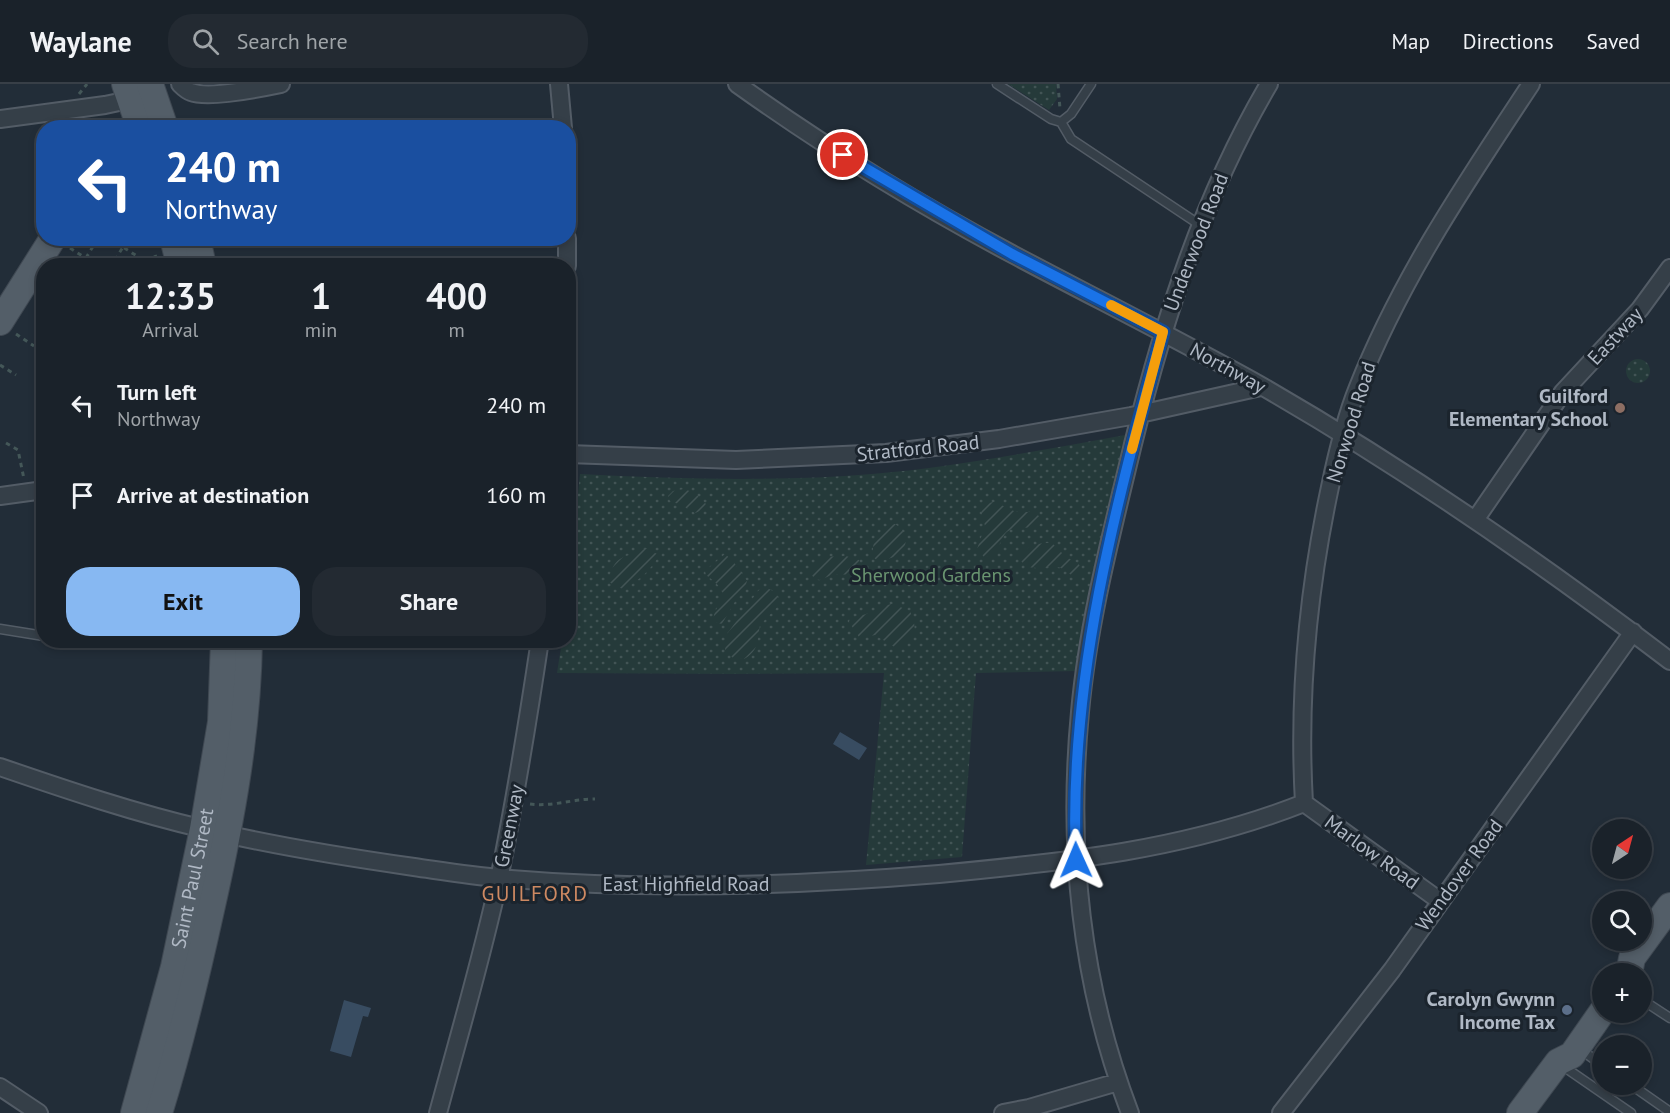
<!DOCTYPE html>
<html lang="en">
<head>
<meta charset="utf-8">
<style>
	:root { --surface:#1a222a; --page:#232a32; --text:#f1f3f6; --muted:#9fa4a8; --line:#383f47; --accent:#87b8f2 }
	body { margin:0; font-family:"PT Sans",sans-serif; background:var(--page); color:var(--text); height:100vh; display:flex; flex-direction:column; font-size:22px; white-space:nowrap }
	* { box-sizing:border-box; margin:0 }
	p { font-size:20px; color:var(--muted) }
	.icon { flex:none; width:33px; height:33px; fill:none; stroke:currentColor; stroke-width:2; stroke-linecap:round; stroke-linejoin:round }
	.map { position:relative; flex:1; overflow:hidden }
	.panel { position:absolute; left:36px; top:174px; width:540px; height:390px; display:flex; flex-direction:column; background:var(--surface); border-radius:24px; box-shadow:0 3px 9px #0003,0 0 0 2px var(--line) }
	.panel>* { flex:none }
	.guide { position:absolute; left:36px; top:36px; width:540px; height:126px; border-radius:24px; box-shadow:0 3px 9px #0003,0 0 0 2px var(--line); background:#1a4fa0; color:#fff; overflow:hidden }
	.needle { width:39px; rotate:36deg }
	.buttons { position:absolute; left:1592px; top:735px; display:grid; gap:12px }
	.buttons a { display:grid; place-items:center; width:60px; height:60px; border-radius:50%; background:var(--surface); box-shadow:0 3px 9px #0003,0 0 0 2px var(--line); font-size:30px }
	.pin { position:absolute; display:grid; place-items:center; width:51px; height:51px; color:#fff; margin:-26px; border:3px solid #fff; border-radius:50%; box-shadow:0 2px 6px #0007 }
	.me { position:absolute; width:66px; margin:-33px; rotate:359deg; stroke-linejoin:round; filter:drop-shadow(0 0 4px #0008) }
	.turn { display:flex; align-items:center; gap:21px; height:126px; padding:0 30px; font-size:27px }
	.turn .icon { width:78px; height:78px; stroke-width:2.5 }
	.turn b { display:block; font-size:42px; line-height:51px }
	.eta { display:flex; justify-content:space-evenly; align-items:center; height:102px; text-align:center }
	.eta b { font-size:36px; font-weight:700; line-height:42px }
	.primary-button { display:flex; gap:12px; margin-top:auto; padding:12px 30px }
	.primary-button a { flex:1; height:69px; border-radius:24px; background:var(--accent); color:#111; font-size:24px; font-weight:700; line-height:69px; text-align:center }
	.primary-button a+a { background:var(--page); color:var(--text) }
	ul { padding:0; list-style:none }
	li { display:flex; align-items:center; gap:18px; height:90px; padding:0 30px }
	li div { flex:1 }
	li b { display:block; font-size:22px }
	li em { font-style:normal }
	header { display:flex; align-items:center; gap:36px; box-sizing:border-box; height:84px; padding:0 30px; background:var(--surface); border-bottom:2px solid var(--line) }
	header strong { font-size:28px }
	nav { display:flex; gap:33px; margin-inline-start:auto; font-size:21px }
	.search { width:420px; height:54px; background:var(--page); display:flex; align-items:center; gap:15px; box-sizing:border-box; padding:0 21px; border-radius:24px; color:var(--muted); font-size:22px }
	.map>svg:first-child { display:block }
	.grass { fill:url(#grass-dots) }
	.garden { fill:url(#garden-furrows) }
	.water { fill:#384c61 }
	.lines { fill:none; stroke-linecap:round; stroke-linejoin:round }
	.lane-casing { stroke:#535c66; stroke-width:11 }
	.street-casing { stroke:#535c66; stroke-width:20 }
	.primary-casing { stroke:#3f4852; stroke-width:28 }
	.path { stroke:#445758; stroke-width:3; stroke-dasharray:4.5 4.5; stroke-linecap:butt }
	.lane { stroke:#353f48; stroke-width:8 }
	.street { stroke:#353f48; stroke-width:16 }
	.primary { stroke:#535e68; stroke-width:26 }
	.route-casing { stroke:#114b97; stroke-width:15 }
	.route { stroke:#1a73e8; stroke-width:10 }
	.slow { stroke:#f59e0b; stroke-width:10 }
	.education-dot { fill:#8d6e63; stroke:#1b242d; stroke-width:2 }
	.service-dot { fill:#5c6f8a; stroke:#1b242d; stroke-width:2 }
	.labels { text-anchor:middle; stroke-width:6; stroke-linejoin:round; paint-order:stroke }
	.street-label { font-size:20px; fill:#b0b9c5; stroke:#1b242d }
	.poi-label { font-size:20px; font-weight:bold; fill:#b0b9c5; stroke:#1b242d; text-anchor:end }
	.park-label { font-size:20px; fill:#699470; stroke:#1b242d }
	.neighbourhood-label { font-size:21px; letter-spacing:1.5px; fill:#ce8962; stroke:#1b242d }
</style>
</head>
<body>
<header>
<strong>Waylane</strong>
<div class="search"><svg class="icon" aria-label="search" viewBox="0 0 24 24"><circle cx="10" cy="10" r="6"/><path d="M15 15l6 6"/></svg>Search here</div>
<nav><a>Map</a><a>Directions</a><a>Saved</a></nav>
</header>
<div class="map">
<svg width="1670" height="1029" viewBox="0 0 1670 1029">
	<defs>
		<pattern id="grass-dots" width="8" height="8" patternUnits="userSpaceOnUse" patternTransform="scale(1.5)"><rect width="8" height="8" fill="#253a3a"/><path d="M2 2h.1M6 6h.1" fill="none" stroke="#425455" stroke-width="1.8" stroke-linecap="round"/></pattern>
		<pattern id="garden-furrows" width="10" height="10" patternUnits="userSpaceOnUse" patternTransform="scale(1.5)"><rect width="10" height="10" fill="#253a3a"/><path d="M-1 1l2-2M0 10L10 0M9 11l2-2" fill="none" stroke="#425455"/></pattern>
	</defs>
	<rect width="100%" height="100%" fill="#222d38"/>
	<!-- grass -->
	<path class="grass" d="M1008,0H1056L1057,15L1049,26Z
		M1626 287a12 12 0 1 1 24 0a12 12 0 1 1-24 0Z
		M1125,351L1088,519L1077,587L976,589L962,773L866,781L884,589L734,590L557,589L562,557L568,556L569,499L580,390C678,395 775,398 872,390C957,383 1041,366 1125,351Z"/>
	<!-- garden -->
	<path class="garden" d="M684,405L695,409L706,420L703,426L695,429L684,422L670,417L668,412L673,407Z
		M995,418L1016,428H1032L1039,432L1041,439L1036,444C1027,444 1018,442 1010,446C997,452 1002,474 984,473L977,465L985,442L981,426L986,419Z
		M895,440C910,449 909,465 894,473C889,475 883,476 879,478L872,472L874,456L889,441Z
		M1043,459H1052C1056,463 1060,467 1064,471C1072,478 1081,476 1082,489L1074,493C1069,490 1064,484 1057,483C1044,481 1027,491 1018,472L1030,462Z
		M646,464L659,471C652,485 638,498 623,505L615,502L608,497C616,468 623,476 646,464Z
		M725,470L733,477L747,497L744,507L734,519L722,540L714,538C710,517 742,517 706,491L705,487Z
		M846,472L859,476L862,485L854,491L834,490L820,496L815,495L810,489L812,481L819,473Z
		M762,504C773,504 778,510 780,520L760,541C757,557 759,567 744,575L733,574L725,566L727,550L758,507Z
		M893,520L910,527L914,538L915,548L901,563L896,564L875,551L866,553H859L849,538L850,534L879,527L886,521Z"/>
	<!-- water -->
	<path class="water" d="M840,648L867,664L859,676L833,660Z
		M344,916L371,924L368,933L363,932L351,973L330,967Z"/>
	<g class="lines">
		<!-- lane casing -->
		<g class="lane-casing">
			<path id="lane" d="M997,0L1051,35L1061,38L1071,30L1091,0
				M1061,38L1071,55L1200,141
				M0,545L44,552
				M73,556L94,560
				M1641,915L1670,934
				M1580,965L1602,981
				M1560,980L1631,1029
				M1630,1000L1670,1028"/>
		</g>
		<!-- street casing -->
		<g class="street-casing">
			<path id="street" d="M180,0C183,3 187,7 191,8C208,15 262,4 281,0
				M559,0L563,44
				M737,0C825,63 918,120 1014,171C1095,214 1177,255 1258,300C1401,382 1539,477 1670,577
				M0,35L105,21L138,14
				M567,154V182
				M568,370L736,376L886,369L999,355L1131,332L1261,303
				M0,412L44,406
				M1475,436L1563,308L1640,225L1670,184
				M0,683C67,706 135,729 204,745C273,762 344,773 414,783C442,787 471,792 500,794C646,807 794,802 939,790C1066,778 1185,766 1304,719
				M1304,719C1298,614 1308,506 1330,403C1337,369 1345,335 1358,303C1401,194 1467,97 1531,0
				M1304,719L1440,817
				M0,1003L39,1029
				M438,1029C459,951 482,874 499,795C515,716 528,636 540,556
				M1003,1029L1029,1024L1118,998
				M1130,1029C1081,901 1067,765 1080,628C1088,538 1112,448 1133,360C1164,235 1203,112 1269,0
				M1281,1029L1392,886L1633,548"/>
		</g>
		<!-- primary casing -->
		<g class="primary-casing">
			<g id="primary">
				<path d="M125,0L140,44"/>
				<path d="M150,0L165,44"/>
				<path d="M173,154L180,182"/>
				<path d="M197,154L203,182"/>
				<path d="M0,238L53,154"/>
				<path d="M1629,890L1632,874L1670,822"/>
				<path id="s1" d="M134,1029L174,883L203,745L221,638L224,556"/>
				<path d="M159,1029C180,962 196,894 211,826C231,738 248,647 249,556"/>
				<path d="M1520,1029L1558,978L1572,971L1602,928"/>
			</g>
		</g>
		<!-- path -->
		<path class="path" d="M1058,0L1060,25
			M79,10L87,0
			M92,37L97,44
			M109,154L143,176
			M70,164L90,177
			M86,174L98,154
			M115,176L123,163
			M146,182L143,176L157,172
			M16,250L34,262
			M0,281L16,291
			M6,359L18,366L24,395
			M530,720C552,723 572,715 595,715"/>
		<!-- lane -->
		<use href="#lane" class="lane"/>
		<!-- street -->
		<use href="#street" class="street"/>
		<!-- primary -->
		<use href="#primary" class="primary"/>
	</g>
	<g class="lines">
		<!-- route casing -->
		<g class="route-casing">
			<path id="route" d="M843,71L1012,170L1163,248C1116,420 1068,596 1076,776"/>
		</g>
		<!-- route -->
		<use href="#route" class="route"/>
		<!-- slow -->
		<path class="slow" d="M1111,221L1163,248L1132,365"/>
	</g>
	<!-- markers -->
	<circle class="education-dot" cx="1620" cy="324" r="6"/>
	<circle class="service-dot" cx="1567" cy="926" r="6"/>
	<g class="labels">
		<!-- street labels -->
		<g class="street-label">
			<text transform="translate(1196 158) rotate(-69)" y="7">Underwood Road</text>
			<text transform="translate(1615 252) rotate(-47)" y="7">Eastway</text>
			<text transform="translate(1228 284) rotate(29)" y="7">Northway</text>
			<text transform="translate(1351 338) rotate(-73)" y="7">Norwood Road</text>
			<text transform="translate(918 364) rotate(-6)" y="7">Stratford Road</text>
			<text transform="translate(509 742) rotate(-79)" y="7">Greenway</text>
			<text transform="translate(1372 768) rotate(36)" y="7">Marlow Road</text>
			<text transform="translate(1459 791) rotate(-54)" y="7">Wendover Road</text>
			<text dy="7" stroke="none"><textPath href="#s1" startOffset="242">Saint Paul Street</textPath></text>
			<text x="686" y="807">East Highfield Road</text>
		</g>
		<!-- poi labels -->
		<g class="poi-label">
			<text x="1608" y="319">Guilford<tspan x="1608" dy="23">Elementary School</tspan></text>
			<text x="1555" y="922">Carolyn Gwynn<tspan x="1555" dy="23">Income Tax</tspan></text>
		</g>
		<!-- park labels -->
		<g class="park-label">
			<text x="931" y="498">Sherwood Gardens</text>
		</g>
		<!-- neighbourhood labels -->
		<g class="neighbourhood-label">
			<text x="535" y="817">GUILFORD</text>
		</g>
	</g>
</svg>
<div class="buttons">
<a><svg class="needle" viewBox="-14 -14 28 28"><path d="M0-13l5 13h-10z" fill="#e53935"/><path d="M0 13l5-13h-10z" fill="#9fa4a8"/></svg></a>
<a><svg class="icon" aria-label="search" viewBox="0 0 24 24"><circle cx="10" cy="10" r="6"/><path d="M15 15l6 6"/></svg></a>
<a>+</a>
<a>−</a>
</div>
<div class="pin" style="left:843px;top:71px;background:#d93025"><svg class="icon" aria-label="arrive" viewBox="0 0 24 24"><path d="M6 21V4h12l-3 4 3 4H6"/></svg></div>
<svg class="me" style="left:1076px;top:776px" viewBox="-20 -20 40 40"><path d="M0-17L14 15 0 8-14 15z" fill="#1a73e8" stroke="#fff" stroke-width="4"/></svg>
<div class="guide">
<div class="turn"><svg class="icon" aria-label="left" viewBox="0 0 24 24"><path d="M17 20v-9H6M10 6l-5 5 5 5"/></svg><div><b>240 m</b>Northway</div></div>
</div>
<section class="panel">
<div class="eta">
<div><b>12:35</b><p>Arrival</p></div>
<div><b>1</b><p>min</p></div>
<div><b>400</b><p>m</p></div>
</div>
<ul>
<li><svg class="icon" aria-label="left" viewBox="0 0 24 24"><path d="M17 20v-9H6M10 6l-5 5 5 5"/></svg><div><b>Turn left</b><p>Northway</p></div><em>240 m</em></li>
<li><svg class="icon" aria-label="arrive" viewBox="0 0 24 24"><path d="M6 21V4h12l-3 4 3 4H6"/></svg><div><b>Arrive at destination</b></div><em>160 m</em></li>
</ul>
<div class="primary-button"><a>Exit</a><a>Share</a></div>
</section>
</div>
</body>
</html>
